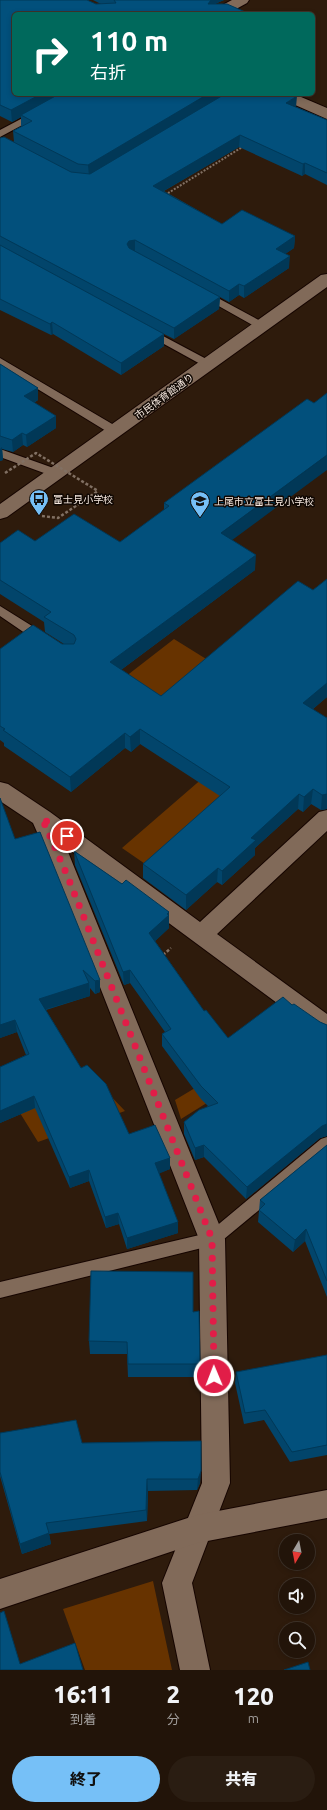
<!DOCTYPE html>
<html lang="ja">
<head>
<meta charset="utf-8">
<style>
	:root { --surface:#221409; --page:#2a1d12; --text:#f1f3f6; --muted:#a29e9c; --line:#3f332a; --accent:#76c0f7 }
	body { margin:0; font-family:Ubuntu,"Noto Sans JP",sans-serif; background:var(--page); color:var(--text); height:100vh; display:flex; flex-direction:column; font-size:15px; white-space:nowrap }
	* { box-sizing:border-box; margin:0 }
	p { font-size:13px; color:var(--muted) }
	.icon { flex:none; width:22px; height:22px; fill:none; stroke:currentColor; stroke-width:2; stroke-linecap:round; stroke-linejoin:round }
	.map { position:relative; height:1670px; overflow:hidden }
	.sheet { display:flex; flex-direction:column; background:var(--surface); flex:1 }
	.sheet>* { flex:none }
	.banner { position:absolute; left:12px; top:12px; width:303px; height:84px; border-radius:6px; box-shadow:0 2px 6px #0003,0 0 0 1px var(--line); background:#00695c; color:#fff; overflow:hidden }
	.needle { width:26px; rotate:190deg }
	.fabs { position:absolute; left:279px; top:1534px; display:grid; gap:8px }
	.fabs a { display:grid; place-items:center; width:36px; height:36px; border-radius:50%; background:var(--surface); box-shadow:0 2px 6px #0003,0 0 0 1px var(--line); font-size:20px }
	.pin { position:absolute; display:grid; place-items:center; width:34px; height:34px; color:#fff; margin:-17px; border:2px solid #fff; border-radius:50%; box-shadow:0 1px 4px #0007 }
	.me { position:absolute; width:44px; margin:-22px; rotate:359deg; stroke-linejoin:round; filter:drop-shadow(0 0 3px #0008) }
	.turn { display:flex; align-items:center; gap:14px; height:84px; padding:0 12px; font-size:18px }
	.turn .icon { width:52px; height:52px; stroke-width:2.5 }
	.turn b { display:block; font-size:28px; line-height:34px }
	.eta { display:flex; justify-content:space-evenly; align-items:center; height:68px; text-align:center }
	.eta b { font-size:24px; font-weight:800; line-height:28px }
	.primary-button { display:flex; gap:8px; margin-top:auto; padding:8px 12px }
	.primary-button a { flex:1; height:46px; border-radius:24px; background:var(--accent); color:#111; font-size:16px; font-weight:800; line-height:46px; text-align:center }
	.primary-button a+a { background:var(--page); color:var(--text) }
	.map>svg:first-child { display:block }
	.green { fill:#673300 }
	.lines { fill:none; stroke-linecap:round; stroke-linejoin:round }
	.lane-casing { stroke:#160500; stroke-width:2 }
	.street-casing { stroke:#160500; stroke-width:2 }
	.secondary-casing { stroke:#160500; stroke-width:2 }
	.path-far1 { stroke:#817063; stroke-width:2; stroke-dasharray:2 1.5; stroke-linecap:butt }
	.path { stroke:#817063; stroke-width:2.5; stroke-dasharray:3 2; stroke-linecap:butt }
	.lane { fill:#816a59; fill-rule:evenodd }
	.street { fill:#816a59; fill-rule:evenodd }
	.secondary { fill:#816a59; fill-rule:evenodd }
	.path-bridge { stroke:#817063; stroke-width:2.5; stroke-dasharray:3 2; stroke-linecap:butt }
	.wall { fill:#02456b }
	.shaded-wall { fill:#013857 }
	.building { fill:#02507c; stroke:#013857 }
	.route { stroke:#e11d48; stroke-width:7; stroke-dasharray:0 12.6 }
	.labels { text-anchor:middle; stroke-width:3; stroke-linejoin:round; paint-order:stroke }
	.street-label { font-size:10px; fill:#f7e9e0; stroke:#100803 }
	.poi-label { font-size:10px; fill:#f7e9e0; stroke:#100803; text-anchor:start }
</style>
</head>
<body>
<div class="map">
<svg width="327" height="1670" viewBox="0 0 327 1670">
	<rect width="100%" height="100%" fill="#2e1b0c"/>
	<!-- green -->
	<path class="green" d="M174,639L211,662L163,702L125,677Z
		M204,777L233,795L151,868L122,848Z
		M230,1067L242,1081L181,1119L175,1100Z
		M73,1087L105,1090L125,1111L38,1142L20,1113Z
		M153,1581L172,1670H85L63,1609Z"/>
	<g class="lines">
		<!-- lane casing -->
		<g class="lane-casing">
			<path id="lane" d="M36,111L41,114L39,116L0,137V130Z
				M203,290L266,324L267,326L266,328H258L199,295L198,293L199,291Z
				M148,328L212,362L214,364L208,367L204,366L144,333L143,331Z
				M0,358L119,428L121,431L115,435L111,434L0,366Z
				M0,449L59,470L61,473L55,477L0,457Z
				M0,606L48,636L49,639L48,642H38L0,616Z
				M327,1137V1154L218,1244L0,1298V1282L208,1233L321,1139Z"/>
		</g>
		<!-- street casing -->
		<g class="street-casing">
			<path id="street" d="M232,0H249L247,3L227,14H209L211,11Z
				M275,94H294L327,108V119L277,97Z
				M0,782L8,784L50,812L200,922L319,812L327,810V831L217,934L327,1014V1037L319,1034L66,847L225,1239L230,1483L192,1583L210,1670H180L162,1583L202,1483L199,1239L56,875L33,823L0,801Z"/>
		</g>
		<!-- secondary casing -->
		<g class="secondary-casing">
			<path id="secondary" d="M327,274V287L7,517L0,519V504L321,275Z
				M327,1490V1518L197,1543L0,1609V1579L197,1515Z"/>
		</g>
		<!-- path-far1 -->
		<path class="path-far1" d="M165,195L244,146"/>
		<!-- path -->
		<path class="path" d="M42,516L58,518L98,491
			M163,955L171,948"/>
		<!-- lane -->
		<use href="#lane" class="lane"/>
		<!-- street -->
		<use href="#street" class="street"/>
		<!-- secondary -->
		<use href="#secondary" class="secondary"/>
		<!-- path-bridge -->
		<path class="path-bridge" d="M5,473L36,453L98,491"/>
	</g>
	<!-- wall -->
	<path class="wall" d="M0,0L96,4H101L93,0H224L14,94L296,107L327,120V185L305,174L302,176L239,147L164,191L222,224L295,236L294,248L285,254L289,268L244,298L239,295L229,302L220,297L219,309L174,339L164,334V346L121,375L53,334L51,335L0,310V138L14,142L13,131L21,127V117L12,122L0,116Z
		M0,364L38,388V400L34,403L56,428L27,447L23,445L13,452L2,449L3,460L0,461Z
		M164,503L232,540L255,570L121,670L161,696L313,590L327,579V697L313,709L327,809L321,810L311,804L303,812L298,809L255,848V855L222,885L217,882L186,910L143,878V864L220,796L140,744L131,752L125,748L71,792L4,746V743L0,740V649L64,644L45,632L44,622L0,594V543L35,541L120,542L164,510Z
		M40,832L100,992L95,994L90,988V996L46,1010L81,1068L129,1134L170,1158V1169L159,1173L178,1233L127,1249L119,1224L106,1228L89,1181L70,1188L35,1108L0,1123V1067L26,1055L17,1032L0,1038L15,839Z
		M74,851L122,884L169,912V928L155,941L204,1011L228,1038L292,1005L320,1022L327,1025V1136L320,1138L246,1199L204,1157L195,1160L184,1134V1122L208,1106L201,1099L162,1046V1034L165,1032L130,983L124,985L75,865Z
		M327,1145V1297L305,1241L293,1252L258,1222L260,1200Z
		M193,1312L200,1364L199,1377H128L127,1354H90L89,1341Z
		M327,1355V1455L290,1462L264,1420L244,1424L235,1383L236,1372Z
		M0,1433L82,1443L201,1441L200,1483L197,1490L148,1491L147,1521L49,1534L51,1544L22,1554L0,1476Z"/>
	<!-- shaded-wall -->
	<path class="shaded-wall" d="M208,0H224L212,5L209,14Z
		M41,94H62L21,115V117L12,122L11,110Z
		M208,94H227L89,176L88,165Z
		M297,96L296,107L286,103Z
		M240,135L239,147L153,197V186Z
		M305,163V174L302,176L303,164Z
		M295,236L294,248L275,261L276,249Z
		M135,240V252L130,253L127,244L129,241Z
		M290,256L289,268L244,298V286Z
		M239,284V295L229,302V291Z
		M220,297L219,309L174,339V328Z
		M52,322L53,334L51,335L50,324Z
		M164,334V346L121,375V363Z
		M38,388V400L24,408V396Z
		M56,416V428L27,447L26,435Z
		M22,433L23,445L13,452L12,440Z
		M2,447L3,460L0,461V449Z
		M327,455V470L220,549L221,533Z
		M256,555L255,570L110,678V662Z
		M327,683V697L302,718L303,703Z
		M140,729V744L131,752L130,737Z
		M125,733V748L71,792L70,777Z
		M313,789L311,804L303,812L304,797Z
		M299,794L298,809L255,848V855L222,885V871L251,838Z
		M327,794V809L321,810L322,795Z
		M218,868L217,882L186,910V895Z
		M169,912V928L150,946L149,933Z
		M130,970V983L124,985L123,972Z
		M100,980V992L95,994V981Z
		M89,983L90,996L40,1011L39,999Z
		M15,1020L17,1032L0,1038V1025Z
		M34,1096L35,1108L0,1123V1111Z
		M327,1124V1136L320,1138L246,1199L247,1187L322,1126Z
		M204,1145V1157L195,1160V1148Z
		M170,1158V1169L156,1175L155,1163Z
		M89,1170V1181L70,1188L69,1177Z
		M118,1213L119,1224L106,1228L105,1217Z
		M178,1222V1233L127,1249V1238Z
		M306,1229L305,1241L293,1252L295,1240Z
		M201,1471L200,1483L197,1490L198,1479Z
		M147,1479L148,1491L147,1521L146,1510Z
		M49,1533L51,1544L22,1554L20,1544Z"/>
	<!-- building -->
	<path class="building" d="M0,0H87L96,4L116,3L114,0H211L208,4H227L250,14H14V94H41L11,110L0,105Z
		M59,94H208L88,165L78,164L13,131L32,121L21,115Z
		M225,94H293L297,96L286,103L327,120V173L305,163L303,164L240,135L153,186L222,224L242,210L295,236L276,249L290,256L244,286L239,284L229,291L135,240L129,241L127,244L129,248L220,297L174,328L0,236V138L4,137L71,172L90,174Z
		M0,245L164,334L121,363L52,322L50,324L0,299Z
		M0,364L38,388L24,396L56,416L26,435L22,433L12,440L0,436Z
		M327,393V455L221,533L256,555L110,662L161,696L298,581L313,590L327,579V683L303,703L327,718V794L322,795L313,789L304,797L299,794L251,838L256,840L222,871L218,868L186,895L143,864L230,787L140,729L130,737L125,733L70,777L3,730L5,729L0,726V649L33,625L62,644H74L76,639L74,635L44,617L51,612L0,580V543L18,530L35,541L74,514L120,542L169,506L164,503L307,399L314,403Z
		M0,798L15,839L40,832L100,980L95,981L83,970L89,983L39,999L81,1068L87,1065L106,1084L129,1134L155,1125L170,1158L155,1163L178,1222L127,1238L118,1213L105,1217L89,1170L69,1177L34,1096L0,1111V1067L29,1054L15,1020L0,1025Z
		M74,851L122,884L126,880L169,912L167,914L169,915L149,933L204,1011L206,1010L228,1038L283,997L292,1005L294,1004L320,1022L327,1025V1124L322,1126L247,1187L204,1145L195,1148L184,1122L199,1110L218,1103L201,1086L162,1034L171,1029L130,970L123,972Z
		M327,1145V1281L306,1229L295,1240L259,1210L265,1204L260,1200Z
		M91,1271L193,1272V1312L199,1311L200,1364H128L127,1342L89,1341Z
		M327,1355V1445L292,1452L265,1410L245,1413L236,1372Z
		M76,1420L82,1443L201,1441V1471L198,1479H147L146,1510L46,1523L49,1533L20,1544L0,1472V1433Z
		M4,1611L20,1664L75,1643L83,1670H0V1613Z
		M308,1662L310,1670H284Z"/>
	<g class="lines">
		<!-- route -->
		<path class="route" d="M67,836L42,818L67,875L212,1239L214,1376"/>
	</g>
	<!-- icons -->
	<defs>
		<g id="bus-pin" transform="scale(1)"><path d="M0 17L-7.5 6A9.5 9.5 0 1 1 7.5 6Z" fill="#76c0f7" stroke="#100803"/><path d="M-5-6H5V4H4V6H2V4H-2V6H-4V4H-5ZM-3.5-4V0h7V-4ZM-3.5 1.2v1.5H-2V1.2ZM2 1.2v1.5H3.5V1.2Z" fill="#111"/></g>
		<g id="school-pin" transform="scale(1)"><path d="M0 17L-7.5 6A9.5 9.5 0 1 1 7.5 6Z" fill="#76c0f7" stroke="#100803"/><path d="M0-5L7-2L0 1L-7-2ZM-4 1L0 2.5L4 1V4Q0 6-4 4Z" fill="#111"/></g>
	</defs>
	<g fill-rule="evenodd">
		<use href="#bus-pin" x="39" y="499"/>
		<use href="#school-pin" x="200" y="501"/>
	</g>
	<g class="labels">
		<!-- street labels -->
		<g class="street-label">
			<text transform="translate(164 396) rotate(-36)" y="4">市民体育館通り</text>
		</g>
		<!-- poi labels -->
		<g class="poi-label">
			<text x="53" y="503">富士見小学校</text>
			<text x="214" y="505">上尾市立富士見小学校</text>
		</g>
	</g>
</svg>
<div class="fabs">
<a><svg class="needle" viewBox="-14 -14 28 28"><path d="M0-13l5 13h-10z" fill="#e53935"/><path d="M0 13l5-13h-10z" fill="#a29e9c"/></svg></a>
<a><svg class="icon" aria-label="sound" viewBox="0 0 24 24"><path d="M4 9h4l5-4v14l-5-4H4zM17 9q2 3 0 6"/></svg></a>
<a><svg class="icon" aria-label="search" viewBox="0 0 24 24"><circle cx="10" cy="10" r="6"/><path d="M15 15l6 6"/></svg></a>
</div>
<div class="pin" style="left:67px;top:836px;background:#d93025"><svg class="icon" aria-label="arrive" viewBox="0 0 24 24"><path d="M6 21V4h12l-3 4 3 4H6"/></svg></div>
<svg class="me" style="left:214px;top:1376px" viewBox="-20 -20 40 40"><circle r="17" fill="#e11d48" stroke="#fff" stroke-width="3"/><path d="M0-11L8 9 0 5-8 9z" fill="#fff"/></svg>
<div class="banner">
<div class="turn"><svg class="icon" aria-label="right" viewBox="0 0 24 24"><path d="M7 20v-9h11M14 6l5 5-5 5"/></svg><div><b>110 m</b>右折</div></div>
</div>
</div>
<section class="sheet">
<div class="eta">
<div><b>16:11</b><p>到着</p></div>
<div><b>2</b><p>分</p></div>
<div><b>120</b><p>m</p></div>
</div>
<div class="primary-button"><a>終了</a><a>共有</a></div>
</section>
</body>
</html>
